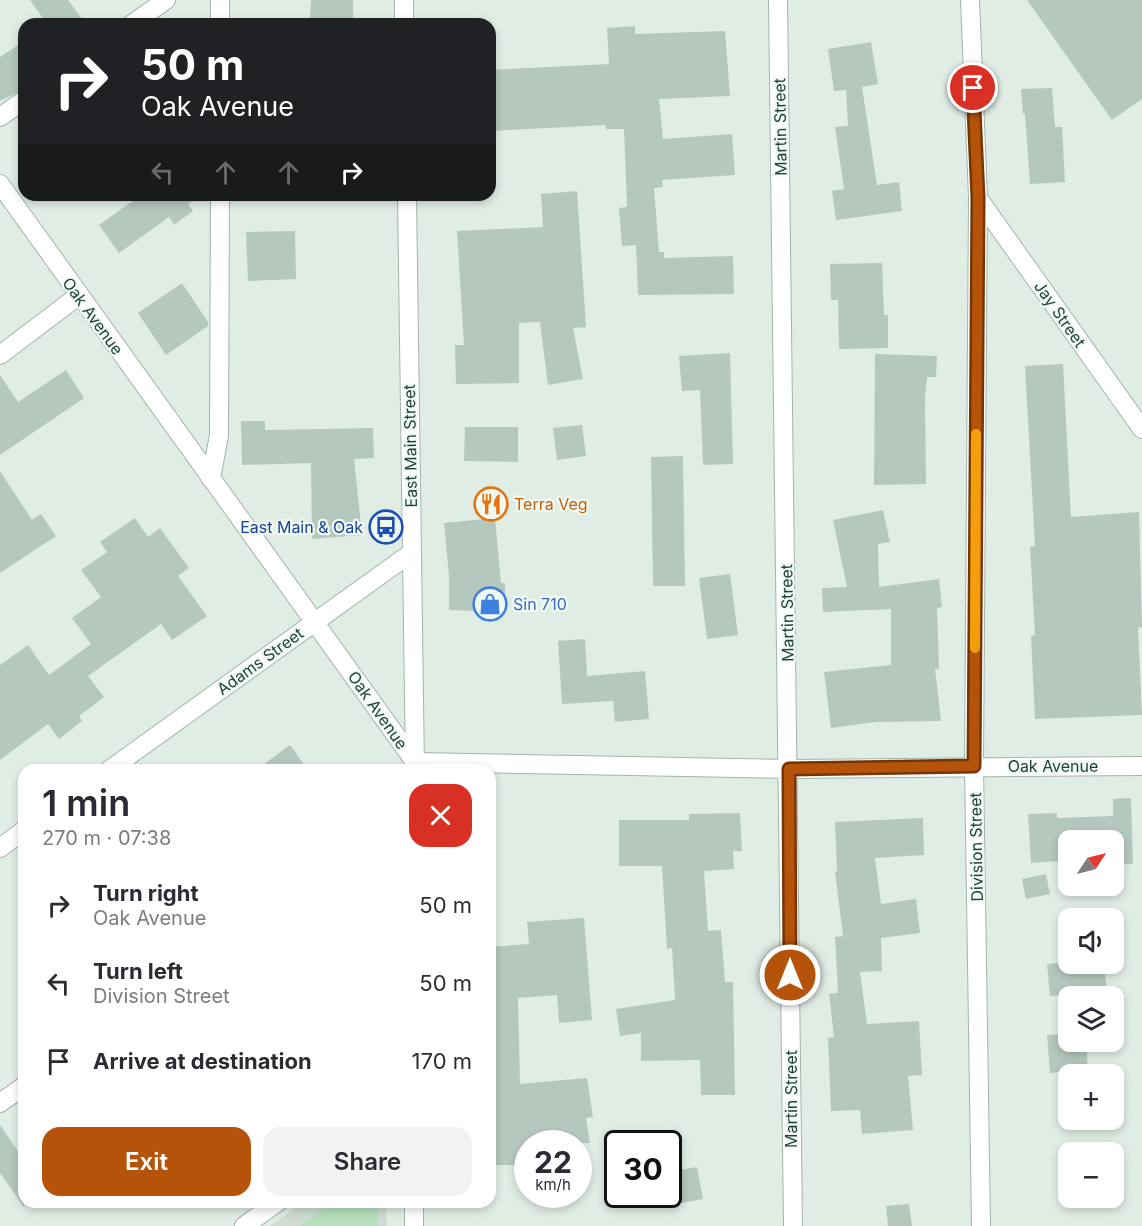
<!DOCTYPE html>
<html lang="en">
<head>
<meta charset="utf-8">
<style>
	:root { --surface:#fff; --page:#f2f2f3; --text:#2b2b33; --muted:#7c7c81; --accent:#b45309 }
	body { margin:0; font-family:Inter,sans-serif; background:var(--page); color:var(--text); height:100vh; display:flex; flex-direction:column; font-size:22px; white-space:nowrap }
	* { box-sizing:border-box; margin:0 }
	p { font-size:20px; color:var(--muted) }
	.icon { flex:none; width:33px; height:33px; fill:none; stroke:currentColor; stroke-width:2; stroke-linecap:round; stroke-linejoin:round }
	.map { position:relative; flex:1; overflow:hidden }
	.details { position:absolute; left:18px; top:764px; width:478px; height:444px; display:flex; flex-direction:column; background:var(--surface); border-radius:18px; box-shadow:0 3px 9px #0003 }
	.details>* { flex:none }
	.guide { position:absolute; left:18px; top:18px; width:478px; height:183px; border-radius:18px; box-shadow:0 3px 9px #0003; background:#202124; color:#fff; overflow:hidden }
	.needle { width:39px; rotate:55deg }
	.controls { position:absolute; left:1058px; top:830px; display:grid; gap:12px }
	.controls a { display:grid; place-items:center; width:66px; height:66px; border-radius:12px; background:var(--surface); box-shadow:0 3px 9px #0003; font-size:30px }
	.speed { position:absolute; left:514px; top:1130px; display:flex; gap:12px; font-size:30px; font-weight:700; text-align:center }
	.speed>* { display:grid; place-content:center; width:78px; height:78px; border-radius:50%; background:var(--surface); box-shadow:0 3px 9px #0003; line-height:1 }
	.speed small { font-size:15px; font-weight:400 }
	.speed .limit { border:3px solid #111; border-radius:9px; background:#fff; color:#111 }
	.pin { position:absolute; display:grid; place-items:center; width:51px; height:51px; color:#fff; margin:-26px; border:3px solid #fff; border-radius:50%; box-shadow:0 2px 6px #0007 }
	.me { position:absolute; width:66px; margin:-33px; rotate:0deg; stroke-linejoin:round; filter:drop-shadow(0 0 4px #0008) }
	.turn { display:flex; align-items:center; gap:21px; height:126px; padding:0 24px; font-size:27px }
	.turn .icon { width:78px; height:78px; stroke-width:2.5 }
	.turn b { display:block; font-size:42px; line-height:51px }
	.lanes { display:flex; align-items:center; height:57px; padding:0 24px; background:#0003; justify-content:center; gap:30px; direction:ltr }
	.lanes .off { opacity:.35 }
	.round { display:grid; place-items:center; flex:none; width:63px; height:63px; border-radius:18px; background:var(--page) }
	.summary { display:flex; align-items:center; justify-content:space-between; height:102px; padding:0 24px }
	h1 { font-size:36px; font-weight:600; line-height:45px }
	.cta { display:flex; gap:12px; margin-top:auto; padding:12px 24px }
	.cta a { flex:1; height:69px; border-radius:18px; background:var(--accent); color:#fff; font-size:24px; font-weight:600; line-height:69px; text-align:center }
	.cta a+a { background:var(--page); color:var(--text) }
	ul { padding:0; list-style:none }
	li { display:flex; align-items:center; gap:18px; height:78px; padding:0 24px }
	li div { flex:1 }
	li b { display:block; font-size:22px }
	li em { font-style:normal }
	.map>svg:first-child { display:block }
	.built { fill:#ceddd4 }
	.green { fill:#b6e0bc }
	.building { fill:#b5c8be }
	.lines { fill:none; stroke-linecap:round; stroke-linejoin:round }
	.minor-casing { stroke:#a2b5ac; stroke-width:20 }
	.tertiary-casing { stroke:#a2b5ac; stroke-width:20 }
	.minor { stroke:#fff; stroke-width:18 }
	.tertiary { stroke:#fff; stroke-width:18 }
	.route-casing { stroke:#753606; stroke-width:15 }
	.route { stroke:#b45309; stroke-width:10 }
	.slow { stroke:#f59e0b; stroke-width:10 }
	.labels { text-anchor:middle; stroke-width:4.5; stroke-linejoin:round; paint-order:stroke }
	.street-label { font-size:16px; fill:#1f3f32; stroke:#f1f9f4 }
	.food-label { font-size:16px; fill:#c56008; stroke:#f1f9f4; text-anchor:start }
	.transit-label { font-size:16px; fill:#164399; stroke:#f1f9f4; text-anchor:end }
	.shop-label { font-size:16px; fill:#366cbe; stroke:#f1f9f4; text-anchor:start }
</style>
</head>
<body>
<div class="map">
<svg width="1142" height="1226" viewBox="0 0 1142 1226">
	<rect width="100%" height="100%" fill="#e0ede5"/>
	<!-- built -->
	<path class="built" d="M304,1202H386L387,1226H270Z"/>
	<!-- green -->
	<path class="green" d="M334,1202H377V1226H300Z"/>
	<!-- building -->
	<path class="building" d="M30,0H68L86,24H47Z
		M311,0H353V24H310Z
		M1027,0H1142V99L1112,120Z
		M635,26V34L725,31L730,96L659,99L663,139L732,134L735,175L662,180L663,187L654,188L659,252H664V258L733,256L734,294L638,295L636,245L622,246L619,208L627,207L624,129H606V125L490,131V70L609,64L607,28Z
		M24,41V89L0,101V57Z
		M871,42L878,84L862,87L877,185L899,182L902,211L836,220L832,191L844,189L835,127L848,126L846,90L834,91L828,49Z
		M1052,88L1055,127H1062L1065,182L1030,184L1025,114H1023L1021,89Z
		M577,191L586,327L573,328L583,379L548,385L540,322L519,323V383L456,384L455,345H464L457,231L543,227L541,194Z
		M141,195H200L188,204L193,211L174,225L169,217L119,253L99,225Z
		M295,231L296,279L248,281L246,232Z
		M882,263L884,315H888V348L839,349L838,300H831L830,264Z
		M182,283L208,322V326L166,355L138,313Z
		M730,353L733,464L703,465L700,390L682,391L679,356Z
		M875,354L937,356L936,377H927L925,397L926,484L874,485Z
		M1063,364L1071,517L1139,512L1142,627L1138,628L1142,715L1035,719L1031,636L1035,635L1030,547L1035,546L1025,366Z
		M66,370L84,398L0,455V375L18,402Z
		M241,421H265V430L373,428L374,458L354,459L362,535L312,539L311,463L242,465Z
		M582,425L586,456L557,460L553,428Z
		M465,427H518V462L464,461Z
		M683,456L685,586H653L651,457Z
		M0,471L32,520L41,514L56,536L0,573Z
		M883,510L890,542L878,544L879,587L939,579L942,607L937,608L939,669H935L941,721L876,722L831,728L824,672L891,665V609L823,612L822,588L847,587L833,520Z
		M135,518L148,537L160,528L189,568L178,576L207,616L172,640L161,624L88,676L104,697L79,716L82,721L59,739L48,724L0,760V665L28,645L49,675L91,644L72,618L101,597L81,570L107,552L100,542Z
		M495,518L501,583H505V612L449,610V576L444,523Z
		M730,574L738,635L707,639L699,578Z
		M585,639L587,676L645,671L649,719L615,722L613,701L562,704L558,641Z
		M290,745L308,770H256Z
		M1131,798L1133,864L1113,865V840H1059L1060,861L1031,863L1028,814L1057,813V818L1113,816V799Z
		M740,813L742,851H733L734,869L704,871L708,931L721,930L725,982H733L735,1095H701L700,1060L641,1061V1033L620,1036L616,1009L675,1000L672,948L667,949L662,866H619V820H689V814Z
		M923,818L924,855L875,858L881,904L916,899L920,933L881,938L882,971L860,972L867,1024L919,1021L922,1075L908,1076L913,1130L862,1134L860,1110L831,1111L828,1038L834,1037L829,994L838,993L835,937L843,936L835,872L837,871L835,822Z
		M1046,874L1050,894L1026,899L1022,879Z
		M584,918L592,1020L559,1023L557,995L518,998L520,1084L587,1078L593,1117L586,1118L590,1143H528V1165H490V947L529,944L527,922Z
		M1068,962L1104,963L1107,991L1050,996L1047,964Z
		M1068,1034V1041H1086L1088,1070L1050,1073L1047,1035Z
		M0,1125L24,1160V1207L0,1173Z
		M697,1167L703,1199L671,1205L669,1172Z
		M909,1204L912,1226H888L886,1206Z"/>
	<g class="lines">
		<!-- minor casing -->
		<g class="minor-casing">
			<path id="minor" d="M778,0L793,1226
				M970,0L978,198L974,766L981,1226
				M132,24L166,0
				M220,24V0
				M0,117L24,100
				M0,184L415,762L789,769L1142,766
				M978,198L1142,429
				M0,355L78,296
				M211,479L219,435L220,195
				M109,770L411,553
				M0,848L24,830
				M0,1103L24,1086
				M244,1226L278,1202"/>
		</g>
		<!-- tertiary casing -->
		<g class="tertiary-casing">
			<path id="tertiary" d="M404,0V24
				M407,195L415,770
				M414,1202V1226"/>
		</g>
		<!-- minor -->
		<use href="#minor" class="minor"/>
		<!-- tertiary -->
		<use href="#tertiary" class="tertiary"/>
	</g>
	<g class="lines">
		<!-- route casing -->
		<g class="route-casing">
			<path id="route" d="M790,975L789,769L974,766L978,198L973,88"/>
		</g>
		<!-- route -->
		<use href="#route" class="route"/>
		<!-- slow -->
		<path class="slow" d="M975,648L976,434"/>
	</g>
	<!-- icons -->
	<defs>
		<g id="restaurant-ring" transform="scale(1.725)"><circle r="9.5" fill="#f1f9f4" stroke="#e8710a" stroke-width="1.5"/><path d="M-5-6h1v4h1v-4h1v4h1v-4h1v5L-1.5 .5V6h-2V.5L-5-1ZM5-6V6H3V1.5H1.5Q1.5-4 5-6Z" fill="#e8710a"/></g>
		<g id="bus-ring" transform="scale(1.725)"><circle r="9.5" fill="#f1f9f4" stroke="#1a4fb4" stroke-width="1.5"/><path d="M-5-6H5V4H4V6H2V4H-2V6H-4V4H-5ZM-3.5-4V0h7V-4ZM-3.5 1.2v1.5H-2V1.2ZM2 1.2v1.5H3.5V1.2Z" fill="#1a4fb4"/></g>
		<g id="shop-ring" transform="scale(1.725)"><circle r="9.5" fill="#f1f9f4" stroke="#3f7fe0" stroke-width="1.5"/><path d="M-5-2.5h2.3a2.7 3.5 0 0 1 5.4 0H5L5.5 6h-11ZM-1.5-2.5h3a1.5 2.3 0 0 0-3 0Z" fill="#3f7fe0"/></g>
	</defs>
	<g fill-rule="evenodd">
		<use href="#restaurant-ring" x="491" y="504"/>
		<use href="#bus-ring" x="386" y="527"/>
		<use href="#shop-ring" x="490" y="604"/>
	</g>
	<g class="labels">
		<!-- street labels -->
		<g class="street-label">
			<text transform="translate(780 127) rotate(-91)" y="6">Martin Street</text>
			<text transform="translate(1060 314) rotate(55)" y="6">Jay Street</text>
			<text transform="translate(93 316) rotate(54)" y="6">Oak Avenue</text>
			<text transform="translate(410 446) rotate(-91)" y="6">East Main Street</text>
			<text transform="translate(787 613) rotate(-91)" y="6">Martin Street</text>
			<text transform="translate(260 661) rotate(-36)" y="6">Adams Street</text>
			<text transform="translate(378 710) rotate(55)" y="6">Oak Avenue</text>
			<text x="1053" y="772">Oak Avenue</text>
			<text transform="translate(976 847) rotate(-91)" y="6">Division Street</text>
			<text transform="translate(791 1099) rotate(-90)" y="6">Martin Street</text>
		</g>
		<!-- food labels -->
		<g class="food-label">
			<text x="514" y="510">Terra Veg</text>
		</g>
		<!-- transit labels -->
		<g class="transit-label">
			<text x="363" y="533">East Main &amp; Oak</text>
		</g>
		<!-- shop labels -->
		<g class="shop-label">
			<text x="513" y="610">Sin 710</text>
		</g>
	</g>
</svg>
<div class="controls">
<a><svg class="needle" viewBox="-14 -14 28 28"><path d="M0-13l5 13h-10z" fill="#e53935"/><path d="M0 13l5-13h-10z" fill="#7c7c81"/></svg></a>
<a><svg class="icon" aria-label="sound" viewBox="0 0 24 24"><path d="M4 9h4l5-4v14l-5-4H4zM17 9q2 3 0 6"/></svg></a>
<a><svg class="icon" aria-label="layers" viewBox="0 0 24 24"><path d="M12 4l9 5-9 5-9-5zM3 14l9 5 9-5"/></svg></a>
<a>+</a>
<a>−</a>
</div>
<div class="speed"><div>22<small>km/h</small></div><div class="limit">30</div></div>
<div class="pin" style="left:973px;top:88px;background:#d93025"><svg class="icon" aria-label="arrive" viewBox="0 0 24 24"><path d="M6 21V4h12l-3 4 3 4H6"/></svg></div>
<svg class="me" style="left:790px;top:975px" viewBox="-20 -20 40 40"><circle r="17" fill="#b45309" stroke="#fff" stroke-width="3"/><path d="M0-11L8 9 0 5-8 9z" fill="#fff"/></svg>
<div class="guide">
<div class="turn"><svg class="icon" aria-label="right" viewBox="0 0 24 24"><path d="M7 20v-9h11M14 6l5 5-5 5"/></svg><div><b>50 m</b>Oak Avenue</div></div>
<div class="lanes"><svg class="icon off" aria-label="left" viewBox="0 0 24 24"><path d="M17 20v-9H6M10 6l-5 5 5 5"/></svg><svg class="icon off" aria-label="ahead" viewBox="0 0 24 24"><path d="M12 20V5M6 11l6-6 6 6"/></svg><svg class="icon off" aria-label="ahead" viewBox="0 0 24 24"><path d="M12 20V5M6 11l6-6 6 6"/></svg><svg class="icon" aria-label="right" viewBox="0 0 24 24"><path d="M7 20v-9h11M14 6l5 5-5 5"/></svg></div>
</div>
<section class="details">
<div class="summary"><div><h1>1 min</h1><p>270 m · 07:38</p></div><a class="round" style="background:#d93025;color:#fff"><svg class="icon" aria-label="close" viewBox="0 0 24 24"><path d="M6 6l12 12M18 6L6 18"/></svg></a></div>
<ul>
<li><svg class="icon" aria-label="right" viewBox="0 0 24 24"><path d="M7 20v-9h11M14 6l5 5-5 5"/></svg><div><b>Turn right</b><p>Oak Avenue</p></div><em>50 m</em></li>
<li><svg class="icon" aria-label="left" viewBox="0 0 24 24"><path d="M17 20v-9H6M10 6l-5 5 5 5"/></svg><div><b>Turn left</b><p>Division Street</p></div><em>50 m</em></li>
<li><svg class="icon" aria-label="arrive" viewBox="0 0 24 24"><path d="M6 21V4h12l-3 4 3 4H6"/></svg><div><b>Arrive at destination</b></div><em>170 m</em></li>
</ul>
<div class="cta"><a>Exit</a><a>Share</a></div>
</section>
</div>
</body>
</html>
